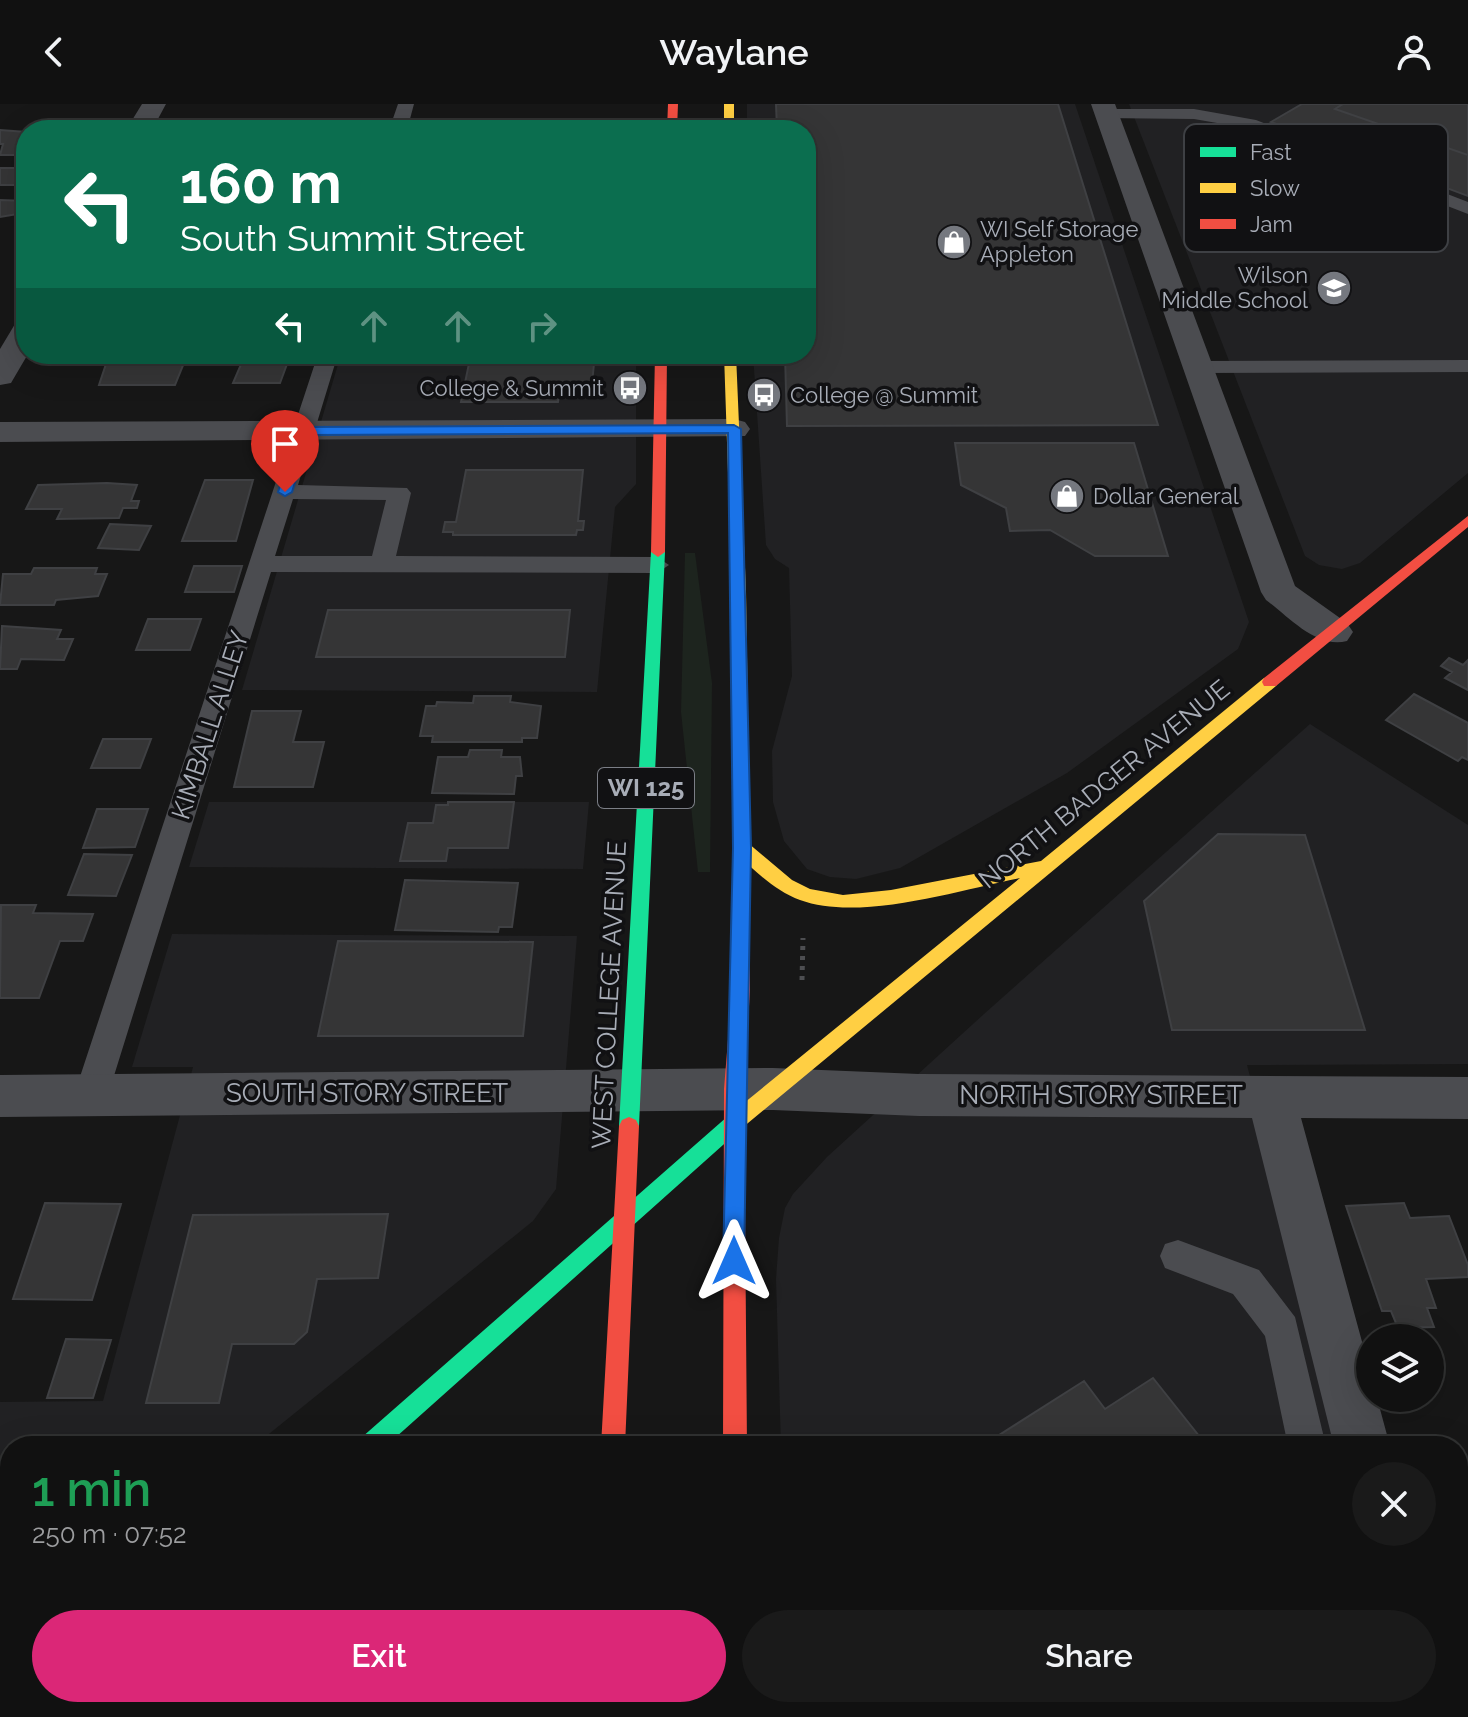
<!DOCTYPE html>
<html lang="en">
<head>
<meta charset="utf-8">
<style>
	:root { --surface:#111; --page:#1a1a1a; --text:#f1f3f6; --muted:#9c9d9f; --line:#303131; --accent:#db2777 }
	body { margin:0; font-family:Raleway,sans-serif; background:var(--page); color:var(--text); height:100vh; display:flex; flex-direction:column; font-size:30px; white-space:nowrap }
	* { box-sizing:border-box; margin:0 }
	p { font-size:26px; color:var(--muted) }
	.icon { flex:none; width:44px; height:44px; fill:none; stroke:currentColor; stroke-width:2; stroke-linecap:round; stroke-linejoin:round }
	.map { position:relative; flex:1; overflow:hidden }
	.drawer { position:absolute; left:0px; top:1332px; width:1468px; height:282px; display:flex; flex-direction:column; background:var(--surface); border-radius:32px 32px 0 0; box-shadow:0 8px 32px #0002,0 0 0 2px var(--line) }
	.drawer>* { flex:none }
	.hud { position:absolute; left:16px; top:16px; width:800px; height:244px; border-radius:32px; box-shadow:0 8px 32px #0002,0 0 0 2px var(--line); background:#0b6e4f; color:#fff; overflow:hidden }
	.fabs { position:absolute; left:1356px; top:1220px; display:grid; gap:16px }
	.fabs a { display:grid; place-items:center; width:88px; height:88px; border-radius:50%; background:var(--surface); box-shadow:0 8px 32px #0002,0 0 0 2px var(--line); font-size:40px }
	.pin { position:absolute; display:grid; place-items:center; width:68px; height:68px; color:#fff; margin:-82px -34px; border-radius:50% 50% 50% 0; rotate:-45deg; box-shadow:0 0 8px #0007 }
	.pin .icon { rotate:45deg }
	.me { position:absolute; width:88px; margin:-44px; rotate:0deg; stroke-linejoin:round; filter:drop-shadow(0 0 6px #0008) }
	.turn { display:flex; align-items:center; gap:28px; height:168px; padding:0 32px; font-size:36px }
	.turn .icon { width:104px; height:104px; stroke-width:2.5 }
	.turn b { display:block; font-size:56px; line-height:68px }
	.lanes { display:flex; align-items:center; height:76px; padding:0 32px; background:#0003; justify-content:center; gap:40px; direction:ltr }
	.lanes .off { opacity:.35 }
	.round { display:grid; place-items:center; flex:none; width:84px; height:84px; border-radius:42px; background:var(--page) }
	.head { display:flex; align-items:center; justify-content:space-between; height:136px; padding:0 32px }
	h1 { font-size:48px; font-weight:600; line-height:60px; color:#1e9e55 }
	.button { display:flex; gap:16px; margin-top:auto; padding:16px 32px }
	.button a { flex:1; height:92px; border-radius:48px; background:var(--accent); color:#fff; font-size:32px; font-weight:600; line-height:92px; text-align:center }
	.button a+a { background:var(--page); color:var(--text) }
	header { display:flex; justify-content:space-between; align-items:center; height:104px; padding:0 32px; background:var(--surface); font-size:36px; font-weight:600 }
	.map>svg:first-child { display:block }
	.built { fill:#212123 }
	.green { fill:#1d241e }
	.building { fill:#353536; stroke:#3f4043; stroke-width:2 }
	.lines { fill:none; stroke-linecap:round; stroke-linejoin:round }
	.path { stroke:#4d4e51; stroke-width:5; stroke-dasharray:4 6; stroke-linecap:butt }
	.lane { fill:#4b4c50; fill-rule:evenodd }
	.street { fill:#4b4c50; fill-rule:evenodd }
	.fast { fill:#16e098; fill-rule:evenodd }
	.slow { fill:#ffcf43; fill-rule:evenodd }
	.jam { fill:#f24e42; fill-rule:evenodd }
	.route { fill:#1a73e8; stroke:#114b97; stroke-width:2 }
	.labels { text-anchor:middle; stroke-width:7; stroke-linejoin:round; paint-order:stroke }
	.far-poi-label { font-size:22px; fill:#a8adb7; stroke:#111113; text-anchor:start }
	.shield { fill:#111113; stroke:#7b7e86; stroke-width:2 }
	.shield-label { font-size:24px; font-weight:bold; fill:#a8adb7 }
	.street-label { font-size:26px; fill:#a8adb7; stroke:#111113 }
	.key { fill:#111113; stroke:#3e4044; stroke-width:2 }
	.key-label { font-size:22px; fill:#a8adb7 }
</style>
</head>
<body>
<header><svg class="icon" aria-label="back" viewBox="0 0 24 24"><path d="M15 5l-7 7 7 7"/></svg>Waylane<svg class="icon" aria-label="person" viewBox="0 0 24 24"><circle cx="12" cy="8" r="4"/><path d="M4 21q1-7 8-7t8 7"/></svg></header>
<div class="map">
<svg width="1468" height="1613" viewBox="0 0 1468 1613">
	<rect width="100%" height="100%" fill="#171717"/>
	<!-- built -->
	<path class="built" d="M747,0H1075L1249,518L1238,545L1067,669L900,764L856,775L830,773L807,765L784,737L773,698L772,647L792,572L789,464L775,455L766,441L753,250H806V26H747Z
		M1129,0H1468V369L1360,459L1342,465L1319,461L1305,452Z
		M341,250H636V380L615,403L597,588L242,586Z
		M1310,620L1468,721V960L1247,961L1347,1342H781L776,1175L779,1134L785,1104L793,1090L827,1053L984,910Z
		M209,698H589L583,765L189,763Z
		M172,830L577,832L556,1085L533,1117L254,1342H10V1541L0,1550V1298L103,1297L193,963H132Z
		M213,1604H555L554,1613H203Z
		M787,1604H1414L1417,1613H787Z"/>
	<!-- green -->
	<path class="green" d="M685,449H695L712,579L710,768H698L681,608Z"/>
	<!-- building -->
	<path class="building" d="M776,0H1058L1158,321L787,322L785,250H806V26H777Z
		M1302,0H1343L1335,5L1468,51V92L1271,18Z
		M1343,0H1468V51L1335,5Z
		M443,15H452V18L482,19L480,26H421L424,18Z
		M214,16L267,17L263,24H269L208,26Z
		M348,18H378L375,26H322L324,22H347Z
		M529,20H588L596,21V26H528Z
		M0,26L26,28V51H0L3,40H0Z
		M0,64H26V81H0Z
		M0,96L26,97V104L23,109L0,113Z
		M471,250H595L592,279L561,278L558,298H461Z
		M134,251H164L162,255L186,254L175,281H99L107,257H131Z
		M245,251L290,252L280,279H233Z
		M955,339H1134L1168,452H1095L1050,426L1010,427L1006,404L961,381Z
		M466,366H583L578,417H584L583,426H577L576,431H453V428H443L445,418H456Z
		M205,376H253L236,437H182Z
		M107,379L137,381L131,397H139L137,404H123L119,414L57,415L62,405H26L38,381Z
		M110,420L151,422L139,446L98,444Z
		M194,462H242L234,488H185Z
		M34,464H97L95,470H107L98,492L56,496L54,501H0L3,470H31Z
		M328,506H570L565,553H316Z
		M148,515H201L190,546H136Z
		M2,522L61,526L57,535H73L64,556L21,555L17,565H0Z
		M1449,554L1463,561L1468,556V586L1445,574L1452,568L1441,562Z
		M1414,590L1468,619V656L1462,653L1458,657L1386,616Z
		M474,592H511L510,598L541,602L537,634H522V638H432L433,632H420L426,602H436L437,598L473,599Z
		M252,607H301L293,638H324L313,683H234Z
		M103,635H151L140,664H91Z
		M470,646H502L501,653H520L522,672H516L514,690L432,689L438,653H468Z
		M448,698H514L508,744H448L446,757H400L408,719H433L436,701H448Z
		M97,705H148L135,743L83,744Z
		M1218,730L1305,731L1365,926H1172L1144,797Z
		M84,750L132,751L116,792L68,791Z
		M405,776L518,779L512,823H499L498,828L395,826Z
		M1,801H36L33,809L93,810L83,837H60L39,894H0Z
		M338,837L533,838L523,932H318Z
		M45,1099L121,1100L92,1196L13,1195Z
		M1404,1099L1410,1114L1449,1112L1468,1161V1173L1426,1175L1436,1204H1427L1434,1223L1398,1224L1391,1207H1382L1346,1102Z
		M388,1110L378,1174L317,1175L307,1228L294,1240H232L219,1299H146L193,1111Z
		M66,1235L111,1236L93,1294H47Z
		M1153,1274L1207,1342L985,1340L1084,1277L1105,1305Z"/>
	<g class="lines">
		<!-- path -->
		<path class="path" d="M802,876L803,834"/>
		<!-- lane -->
		<path class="lane" d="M398,0H414L407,26H389Z
			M1107,5H1194L1256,16L1468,98V110L1246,24L1194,15L1101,14V6Z
			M318,250H338L298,381L407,384L411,389L396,452L657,453L669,461L657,469L271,468L108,991L103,1001L91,1005L79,1001L74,991ZM293,395L386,396L372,452H275Z
			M1468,256V268L1198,269L1187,263L1198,257Z
			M1178,1136L1259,1166L1295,1213L1326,1342H1288L1265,1232L1233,1190L1165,1164L1160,1152L1165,1140Z
			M241,1604H300L296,1613H237Z
			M381,1604H428L424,1613H377Z
			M445,1604H489L487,1613H443Z"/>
		<!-- street -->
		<path class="street" d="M142,0H166L152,26H126Z
			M1091,0H1115L1295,482L1347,519L1353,528L1347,537C1317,545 1290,514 1266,496L1261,488Z
			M26,217L28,250L11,279L0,281V245L15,220Z
			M734,315L745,318L750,325L745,332L0,338V318Z
			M773,964L919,970L1468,973V1015L1301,1014L1370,1267V1294H1377L1390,1342H1334L1252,1014L919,1012L773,1006L0,1013V971Z
			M1458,1593L1466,1613H1402L1399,1604H1458Z"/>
		<!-- fast -->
		<path class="fast" d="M658,443L665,448L639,1022L636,1028L629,1031L622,1028L619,1022L651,448Z
			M735,1009L742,1012L745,1018L742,1024L386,1342H357L361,1334L728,1012Z
			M588,1604H614L613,1613H587Z"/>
		<!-- slow -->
		<path class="slow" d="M724,0H734V26H724Z
			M724,250H736L746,487L749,681L741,687L733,681L732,487Z
			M1270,573L1276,574L1278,578L1276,582L742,1024L735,1027L728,1024L725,1018L728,1012L1020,774C959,786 859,818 800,796C775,787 755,767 736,749L733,744L736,739H748L792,776L810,785L843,791L891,786L1041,757L1264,574Z
			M60,1604H92L88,1613H56Z"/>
		<!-- jam -->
		<path class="jam" d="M668,0H678L677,26H667Z
			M655,250H667L665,448L658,453L651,448Z
			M1468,412V423L1276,582H1264L1262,578L1264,574Z
			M741,675L749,681L750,886L744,985L747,1342H723L724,985L732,886L733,681Z
			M629,1013L636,1016L639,1022L625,1342H601L619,1022L622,1016Z
			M726,1604H752V1613H726Z"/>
	</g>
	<!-- route -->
	<path class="route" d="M734,321L741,325L751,744L744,1157L741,1164L734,1167L726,1164L723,1157L733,744L728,329L310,331L292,388L285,392L278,388L297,327L304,323Z"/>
	<!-- icons -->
	<defs>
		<g id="shop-disc" transform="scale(1.8)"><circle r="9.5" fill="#75787f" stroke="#111113"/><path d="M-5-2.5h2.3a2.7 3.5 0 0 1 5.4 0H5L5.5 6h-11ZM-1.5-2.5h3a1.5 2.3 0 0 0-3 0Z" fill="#fff"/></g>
		<g id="school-disc" transform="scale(1.8)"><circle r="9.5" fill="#75787f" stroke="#111113"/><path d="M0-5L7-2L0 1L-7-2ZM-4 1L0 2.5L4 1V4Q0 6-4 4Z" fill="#fff"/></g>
		<g id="bus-disc" transform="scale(1.8)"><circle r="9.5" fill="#75787f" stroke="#111113"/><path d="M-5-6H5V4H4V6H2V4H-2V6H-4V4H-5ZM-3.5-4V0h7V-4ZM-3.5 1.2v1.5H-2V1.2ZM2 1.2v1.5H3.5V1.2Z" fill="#fff"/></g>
	</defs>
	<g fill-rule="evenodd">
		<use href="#shop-disc" x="954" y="138"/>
		<use href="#school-disc" x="1334" y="184"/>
		<use href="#bus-disc" x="630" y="284"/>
		<use href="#bus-disc" x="764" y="291"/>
		<use href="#shop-disc" x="1067" y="392"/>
	</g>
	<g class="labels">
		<!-- far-poi labels -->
		<g class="far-poi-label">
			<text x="980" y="133">WI Self Storage<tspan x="980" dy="25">Appleton</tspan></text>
			<text x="1308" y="179" text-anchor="end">Wilson<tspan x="1308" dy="25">Middle School</tspan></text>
			<text x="604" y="292" text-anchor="end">College &amp; Summit</text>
			<text x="790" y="299">College @ Summit</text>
			<text x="1093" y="400">Dollar General</text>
		</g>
		<!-- shield labels -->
		<rect class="shield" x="598" y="664" width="96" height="40" rx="6"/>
		<g class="shield-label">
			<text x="646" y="692">WI 125</text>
		</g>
		<!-- street labels -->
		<g class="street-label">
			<text transform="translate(210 621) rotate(-72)" y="9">KIMBALL ALLEY</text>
			<text transform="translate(1104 680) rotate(-39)" y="9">NORTH BADGER AVENUE</text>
			<text transform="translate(609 891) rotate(-87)" y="9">WEST COLLEGE AVENUE</text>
			<text x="367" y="998">SOUTH STORY STREET</text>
			<text x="1101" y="1000">NORTH STORY STREET</text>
		</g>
	</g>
	<!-- legend -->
	<rect x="1184" y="20" width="264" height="128" rx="12" class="key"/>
	<rect x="1200" y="43" width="36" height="10" fill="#16e098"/>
	<rect x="1200" y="79" width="36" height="10" fill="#ffcf43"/>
	<rect x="1200" y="115" width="36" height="10" fill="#f24e42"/>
	<g class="key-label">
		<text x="1250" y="56">Fast</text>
		<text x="1250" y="92">Slow</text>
		<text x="1250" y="128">Jam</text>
	</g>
</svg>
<div class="fabs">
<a><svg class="icon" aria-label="layers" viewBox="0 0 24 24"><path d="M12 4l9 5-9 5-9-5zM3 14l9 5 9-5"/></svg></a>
</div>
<div class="pin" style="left:285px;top:388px;background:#d93025"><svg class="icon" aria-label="arrive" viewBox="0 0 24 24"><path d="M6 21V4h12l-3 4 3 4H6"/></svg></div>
<svg class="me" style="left:734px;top:1157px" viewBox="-20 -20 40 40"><path d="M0-17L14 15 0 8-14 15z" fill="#1a73e8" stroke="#fff" stroke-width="4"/></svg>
<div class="hud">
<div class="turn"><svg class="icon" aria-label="left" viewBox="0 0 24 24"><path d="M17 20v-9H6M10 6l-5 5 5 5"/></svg><div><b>160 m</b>South Summit Street</div></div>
<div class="lanes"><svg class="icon" aria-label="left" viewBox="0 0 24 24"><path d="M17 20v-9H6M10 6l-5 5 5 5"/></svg><svg class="icon off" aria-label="ahead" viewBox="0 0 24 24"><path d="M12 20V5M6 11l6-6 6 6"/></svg><svg class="icon off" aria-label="ahead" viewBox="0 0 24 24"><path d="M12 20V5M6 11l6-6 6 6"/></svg><svg class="icon off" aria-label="right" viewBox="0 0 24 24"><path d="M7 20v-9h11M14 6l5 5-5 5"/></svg></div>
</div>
<section class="drawer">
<div class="head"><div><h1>1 min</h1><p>250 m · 07:52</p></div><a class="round"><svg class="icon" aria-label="close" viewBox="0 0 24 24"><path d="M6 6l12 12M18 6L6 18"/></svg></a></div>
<div class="button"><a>Exit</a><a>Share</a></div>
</section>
</div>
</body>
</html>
